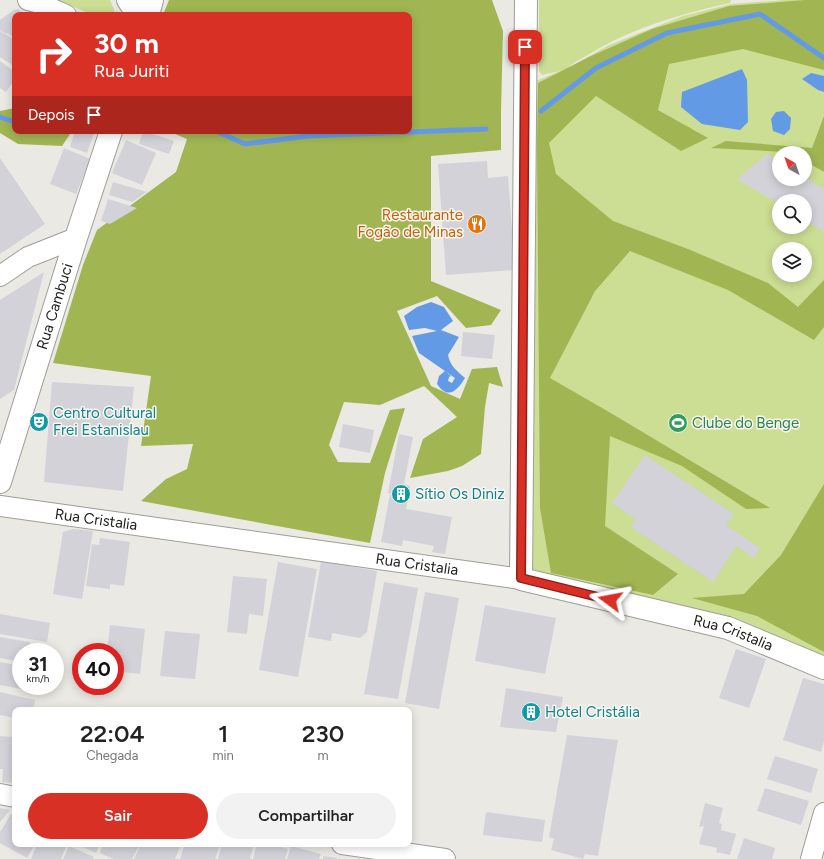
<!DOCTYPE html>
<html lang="pt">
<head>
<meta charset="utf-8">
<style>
	:root { --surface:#fff; --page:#f2f2f2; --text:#222; --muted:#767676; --accent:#d93025 }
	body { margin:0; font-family:Figtree,sans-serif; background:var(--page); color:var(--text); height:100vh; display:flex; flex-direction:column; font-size:15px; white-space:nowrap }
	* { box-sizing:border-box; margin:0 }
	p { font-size:13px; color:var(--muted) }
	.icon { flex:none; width:22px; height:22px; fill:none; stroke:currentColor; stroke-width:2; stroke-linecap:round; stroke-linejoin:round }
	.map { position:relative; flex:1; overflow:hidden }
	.panel { position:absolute; left:12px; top:707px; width:400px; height:140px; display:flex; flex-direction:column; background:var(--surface); border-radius:8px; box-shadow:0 2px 10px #0003 }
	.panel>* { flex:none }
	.top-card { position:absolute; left:12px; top:12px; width:400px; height:122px; border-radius:8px; box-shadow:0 2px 10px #0003; background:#d93025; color:#fff; overflow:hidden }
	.needle { width:26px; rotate:320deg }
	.controls { position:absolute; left:772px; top:146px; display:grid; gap:8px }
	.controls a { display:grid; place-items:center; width:40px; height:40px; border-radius:50%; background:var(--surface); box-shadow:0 2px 10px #0003; font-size:20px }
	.speed { position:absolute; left:12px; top:643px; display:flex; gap:8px; font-size:20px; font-weight:700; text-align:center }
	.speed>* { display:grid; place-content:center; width:52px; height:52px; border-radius:50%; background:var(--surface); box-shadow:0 2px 10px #0003; line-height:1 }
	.speed small { font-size:10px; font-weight:400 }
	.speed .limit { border:6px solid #d22; background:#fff; color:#111 }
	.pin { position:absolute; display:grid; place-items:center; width:34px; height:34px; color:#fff; margin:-17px; border-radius:8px; box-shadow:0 2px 6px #0006 }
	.me { position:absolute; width:44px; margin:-22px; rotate:283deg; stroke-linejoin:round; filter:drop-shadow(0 0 3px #0008) }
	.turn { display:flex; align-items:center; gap:14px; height:84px; padding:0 16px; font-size:18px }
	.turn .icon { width:52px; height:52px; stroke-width:2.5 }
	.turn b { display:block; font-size:28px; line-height:34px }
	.then { display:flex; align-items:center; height:38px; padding:0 16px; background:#0003; gap:8px; font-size:15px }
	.eta { display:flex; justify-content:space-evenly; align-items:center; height:68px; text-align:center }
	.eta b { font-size:24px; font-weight:600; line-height:28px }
	.cta { display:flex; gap:8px; margin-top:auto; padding:8px 16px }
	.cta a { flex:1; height:46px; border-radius:24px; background:var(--accent); color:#fff; font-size:16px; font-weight:600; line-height:46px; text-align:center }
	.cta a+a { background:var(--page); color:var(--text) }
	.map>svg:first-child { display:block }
	.green { fill:#ccdd94; fill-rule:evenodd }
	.forest { fill:#a1b553 }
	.water { fill:#639ae6 }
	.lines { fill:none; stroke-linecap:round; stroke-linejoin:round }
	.stream { stroke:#639ae6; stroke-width:5 }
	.building { fill:#d3d2d9 }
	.minor-casing { stroke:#9f9d97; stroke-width:22 }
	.tertiary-casing { stroke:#9f9d97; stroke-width:24 }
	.minor { stroke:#fff; stroke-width:20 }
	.tertiary { stroke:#fff; stroke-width:22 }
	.route-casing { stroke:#8d1f18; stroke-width:10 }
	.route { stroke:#d93025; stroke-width:7 }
	.labels { text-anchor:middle; stroke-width:3; stroke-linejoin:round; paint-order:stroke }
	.food-label { font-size:15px; fill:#c56008; stroke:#f9f7f0; text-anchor:end }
	.street-label { font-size:15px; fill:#22211f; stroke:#f9f7f0 }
	.culture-label { font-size:15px; fill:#0d838f; stroke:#f9f7f0; text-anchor:start }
	.leisure-label { font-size:15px; fill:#27864d; stroke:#f9f7f0; text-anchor:start }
</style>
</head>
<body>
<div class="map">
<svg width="824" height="859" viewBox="0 0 824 859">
	<rect width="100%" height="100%" fill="#ebe9e3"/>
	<!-- green -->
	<path class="green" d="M58,0H110L116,15H93Z
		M539,0H731L730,3C681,14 631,28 588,55C581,59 572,63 568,68L609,45L683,16L731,4L785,0H824V663L530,571L536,81L560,71L542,75L539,71ZM779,153H805V179H779ZM779,201H805V227H779ZM779,249H805V275H779Z"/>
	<!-- forest -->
	<path class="forest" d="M169,0H492L503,31L501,111V150L431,156V281L501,310L491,325L466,328L437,296L397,311L431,386L460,399L472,369L497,367L503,387L489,383L485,407L481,454L462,466L448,471L410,478L423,439L457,417L424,386L380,405L344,402L329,445L338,462L370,463L390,410L405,408L385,473L370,543L141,501L166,479L187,469L193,444L141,446L151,376L53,363L83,265L97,230L176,172L187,139L168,131H409V15H163Z
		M805,0H824V70L743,49L669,64L658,110L708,138L681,151L596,96L549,143L556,174L613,221L688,249L768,283L798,307L824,280V327L814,340L728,290L630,251L595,291L550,378L609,412L770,508L746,509L682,466L610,436L605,526L678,574L653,595L551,573L540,508L537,142L538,83L589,57L652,29L729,6Z
		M15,108V131H72L62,146L18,144L0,133V111Z
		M824,116V172L805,161V153L711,148L726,141L812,148Z
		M824,484V652L757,616L692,598L744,594L781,555Z"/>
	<!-- water -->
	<path class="water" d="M742,69L747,80L748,122L740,130L702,124L681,107L682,92Z
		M811,73L824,76V92L818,90L802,79Z
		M784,111L791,118L790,129L784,135L773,131L771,119L776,112Z
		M431,302L444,307L453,321L441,330L459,337L448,355C450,366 457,371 465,378C457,391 448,400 437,384L439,376L445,371L451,376L449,377L448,381L452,383L455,378L419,353L412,336L437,331L425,328L409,330L404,316L417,307Z"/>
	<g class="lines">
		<!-- stream -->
		<path class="stream" d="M541,111L596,68L667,33L760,14L824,58
			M0,117L15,122
			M216,131L245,144L308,136L486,129"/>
	</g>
	<!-- building -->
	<path class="building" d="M18,9L26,15H15V38L7,33L6,34L0,30V20L14,10Z
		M0,31L15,40V65L14,66L0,57Z
		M0,61L15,72V79L6,92L0,88Z
		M75,131H95L87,153L70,147Z
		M143,131L174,141L169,154L139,144Z
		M126,140L156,153L142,185L112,173Z
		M64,148L90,159L76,194L50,184Z
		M767,154L779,161V179H805V177L824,189V232L805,220V201H779V204L737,179Z
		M0,158L45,224L0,254Z
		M487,161L488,178L508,176L515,270L446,275L438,164Z
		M113,182L147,192L132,202L109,195Z
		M108,199L137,208L110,224L101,221Z
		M44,272L14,390L0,399V300Z
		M463,332L495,335L492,359L461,356Z
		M52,382L134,387L123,491L44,482Z
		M343,424L374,430L370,453L339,447Z
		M399,434L413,437L404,484L410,486L406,509L452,517L445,554L432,552L434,546L403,540L402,546L381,542L390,494L405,497V496L388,493Z
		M645,455L734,514L726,525L760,548L754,558L736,546L713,582L631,527L636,520L612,503Z
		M73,529L93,531L82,599L53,594L63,532Z
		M100,538L130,542L124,586L110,584V589L86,586L92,544L99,545Z
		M321,561L377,571L367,632L360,638L332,633L331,641L308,637Z
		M278,562L317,569L298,677L259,670Z
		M233,576L267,579L263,616L249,614L247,634L227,632Z
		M384,582L418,588L398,699L364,694Z
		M425,592L459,598L439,709L405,703Z
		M485,605L556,618L545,674L475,661Z
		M0,614L50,623L47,642L0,634Z
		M110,625L145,629L140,674L115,671V652H107Z
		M165,631L200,634L195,679L160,676Z
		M0,637L30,642L28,652H21V662L0,658Z
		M736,649L766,659L749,708L719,698Z
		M0,662L21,666V686H38L37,692L0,685Z
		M803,678L824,684V741L821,752L783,740Z
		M506,688L563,697L556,732L500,727Z
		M0,692L35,700L33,710H15V718L0,715Z
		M567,735L618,740L598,856L585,854L583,859L551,850L554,839L549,837Z
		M0,736L15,737V783L2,782L3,769H0Z
		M775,756L818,769L811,793L767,779Z
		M765,788L809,801L801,825L757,811Z
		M705,803L723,808L719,823L722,824L721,830L736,834L730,855L716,852L717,848L699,844L704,826L699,827Z
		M0,808L10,810L0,822Z
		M486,812L545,820L542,842L483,835Z
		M11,814L15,817V844H35L27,858L0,843V832Z
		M744,838L775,848L772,859H737Z
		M37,844H67L61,859H31Z
		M77,844H100L96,853Z
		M103,844H140L132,859H113L100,853Z
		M141,844H181L175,859H134Z
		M185,844H220L215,859H180Z
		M222,844H242L253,847L250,859H218Z
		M257,844H267L288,849L285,859H253Z
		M69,846L94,857L93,859H63Z
		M291,846L321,854L319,859H287Z
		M323,856L337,858V859H323Z"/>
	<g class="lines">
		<!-- minor casing -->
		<g class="minor-casing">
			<g id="minor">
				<path d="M28,0L36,2L66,15"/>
				<path d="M0,276L28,257L76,238"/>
				<path id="s1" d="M0,506L521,579"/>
				<path d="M0,794L15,797"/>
				<path d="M342,844L445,859"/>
				<path d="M811,859L824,813"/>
			</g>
		</g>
		<!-- tertiary casing -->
		<g class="tertiary-casing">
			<g id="tertiary">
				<path d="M128,0L136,12V15"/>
				<path id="s2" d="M526,0L521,579L728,628L824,668"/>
				<path d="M148,15L152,0"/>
				<path id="s3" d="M0,482L76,238L111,131"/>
			</g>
		</g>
		<!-- minor -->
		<use href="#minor" class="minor"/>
		<!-- tertiary -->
		<use href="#tertiary" class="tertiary"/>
	</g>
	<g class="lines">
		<!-- route casing -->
		<g class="route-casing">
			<path id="route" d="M525,47L521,578L610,600"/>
		</g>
		<!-- route -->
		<use href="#route" class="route"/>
	</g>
	<!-- icons -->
	<defs>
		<g id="restaurant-disc" transform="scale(1)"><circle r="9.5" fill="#e8710a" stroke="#f9f7f0"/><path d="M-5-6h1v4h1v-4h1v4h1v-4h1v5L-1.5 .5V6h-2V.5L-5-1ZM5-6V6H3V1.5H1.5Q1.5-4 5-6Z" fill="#fff"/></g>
		<g id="theatre-disc" transform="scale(1)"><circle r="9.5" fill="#0f9aa8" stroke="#f9f7f0"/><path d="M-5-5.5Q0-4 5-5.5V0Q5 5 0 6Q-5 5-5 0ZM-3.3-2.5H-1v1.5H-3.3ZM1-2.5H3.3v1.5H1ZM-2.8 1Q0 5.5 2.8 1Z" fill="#fff"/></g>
		<g id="stadium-disc" transform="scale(1)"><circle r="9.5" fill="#2e9e5b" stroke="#f9f7f0"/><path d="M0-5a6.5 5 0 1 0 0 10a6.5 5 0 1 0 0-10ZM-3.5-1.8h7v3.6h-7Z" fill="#fff"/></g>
		<g id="building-disc" transform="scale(1)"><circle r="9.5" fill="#0f9aa8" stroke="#f9f7f0"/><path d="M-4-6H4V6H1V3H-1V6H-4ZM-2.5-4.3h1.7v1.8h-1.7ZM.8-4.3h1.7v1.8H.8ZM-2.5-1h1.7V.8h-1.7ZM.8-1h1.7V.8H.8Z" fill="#fff"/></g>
	</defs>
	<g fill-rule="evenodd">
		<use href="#restaurant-disc" x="477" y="224"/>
		<use href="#theatre-disc" x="39" y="422"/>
		<use href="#stadium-disc" x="678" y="423"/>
		<use href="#building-disc" x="401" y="494"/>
		<use href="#building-disc" x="531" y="712"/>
	</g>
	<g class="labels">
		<!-- food labels -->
		<g class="food-label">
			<text x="463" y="220">Restaurante<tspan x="463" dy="17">Fogão de Minas</tspan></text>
		</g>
		<!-- street labels -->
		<g class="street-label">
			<text dy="5" stroke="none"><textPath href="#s3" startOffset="184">Rua Cambuci</textPath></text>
			<text dy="5" stroke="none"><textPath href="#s1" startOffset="97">Rua Cristalia</textPath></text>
			<text dy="5" stroke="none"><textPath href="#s1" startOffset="421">Rua Cristalia</textPath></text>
			<text dy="5" stroke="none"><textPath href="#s2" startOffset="798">Rua Cristalia</textPath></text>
		</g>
		<!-- culture labels -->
		<g class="culture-label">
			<text x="53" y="418">Centro Cultural<tspan x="53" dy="17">Frei Estanislau</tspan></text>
			<text x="415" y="499">Sítio Os Diniz</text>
			<text x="545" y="717">Hotel Cristália</text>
		</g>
		<!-- leisure labels -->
		<g class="leisure-label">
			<text x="692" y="428">Clube do Benge</text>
		</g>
	</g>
</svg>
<div class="controls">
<a><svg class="needle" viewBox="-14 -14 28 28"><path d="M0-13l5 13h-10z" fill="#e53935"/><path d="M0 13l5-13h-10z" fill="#767676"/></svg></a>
<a><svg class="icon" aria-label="search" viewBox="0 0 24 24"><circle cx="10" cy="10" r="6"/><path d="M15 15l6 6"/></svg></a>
<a><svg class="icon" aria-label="layers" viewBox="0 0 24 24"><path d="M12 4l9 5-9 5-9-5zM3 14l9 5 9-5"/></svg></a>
</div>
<div class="speed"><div>31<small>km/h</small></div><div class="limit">40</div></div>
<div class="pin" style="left:525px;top:47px;background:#d93025"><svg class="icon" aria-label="arrive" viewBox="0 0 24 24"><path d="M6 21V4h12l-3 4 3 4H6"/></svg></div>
<svg class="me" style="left:610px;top:600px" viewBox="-20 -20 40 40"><path d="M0-17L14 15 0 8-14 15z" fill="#d93025" stroke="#fff" stroke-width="4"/></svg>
<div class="top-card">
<div class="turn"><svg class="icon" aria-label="right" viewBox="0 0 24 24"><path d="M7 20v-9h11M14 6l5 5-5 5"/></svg><div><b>30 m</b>Rua Juriti</div></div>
<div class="then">Depois<svg class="icon" aria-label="arrive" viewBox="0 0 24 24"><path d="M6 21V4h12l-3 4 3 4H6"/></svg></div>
</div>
<section class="panel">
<div class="eta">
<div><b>22:04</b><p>Chegada</p></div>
<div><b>1</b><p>min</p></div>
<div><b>230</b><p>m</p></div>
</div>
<div class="cta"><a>Sair</a><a>Compartilhar</a></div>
</section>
</div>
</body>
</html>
